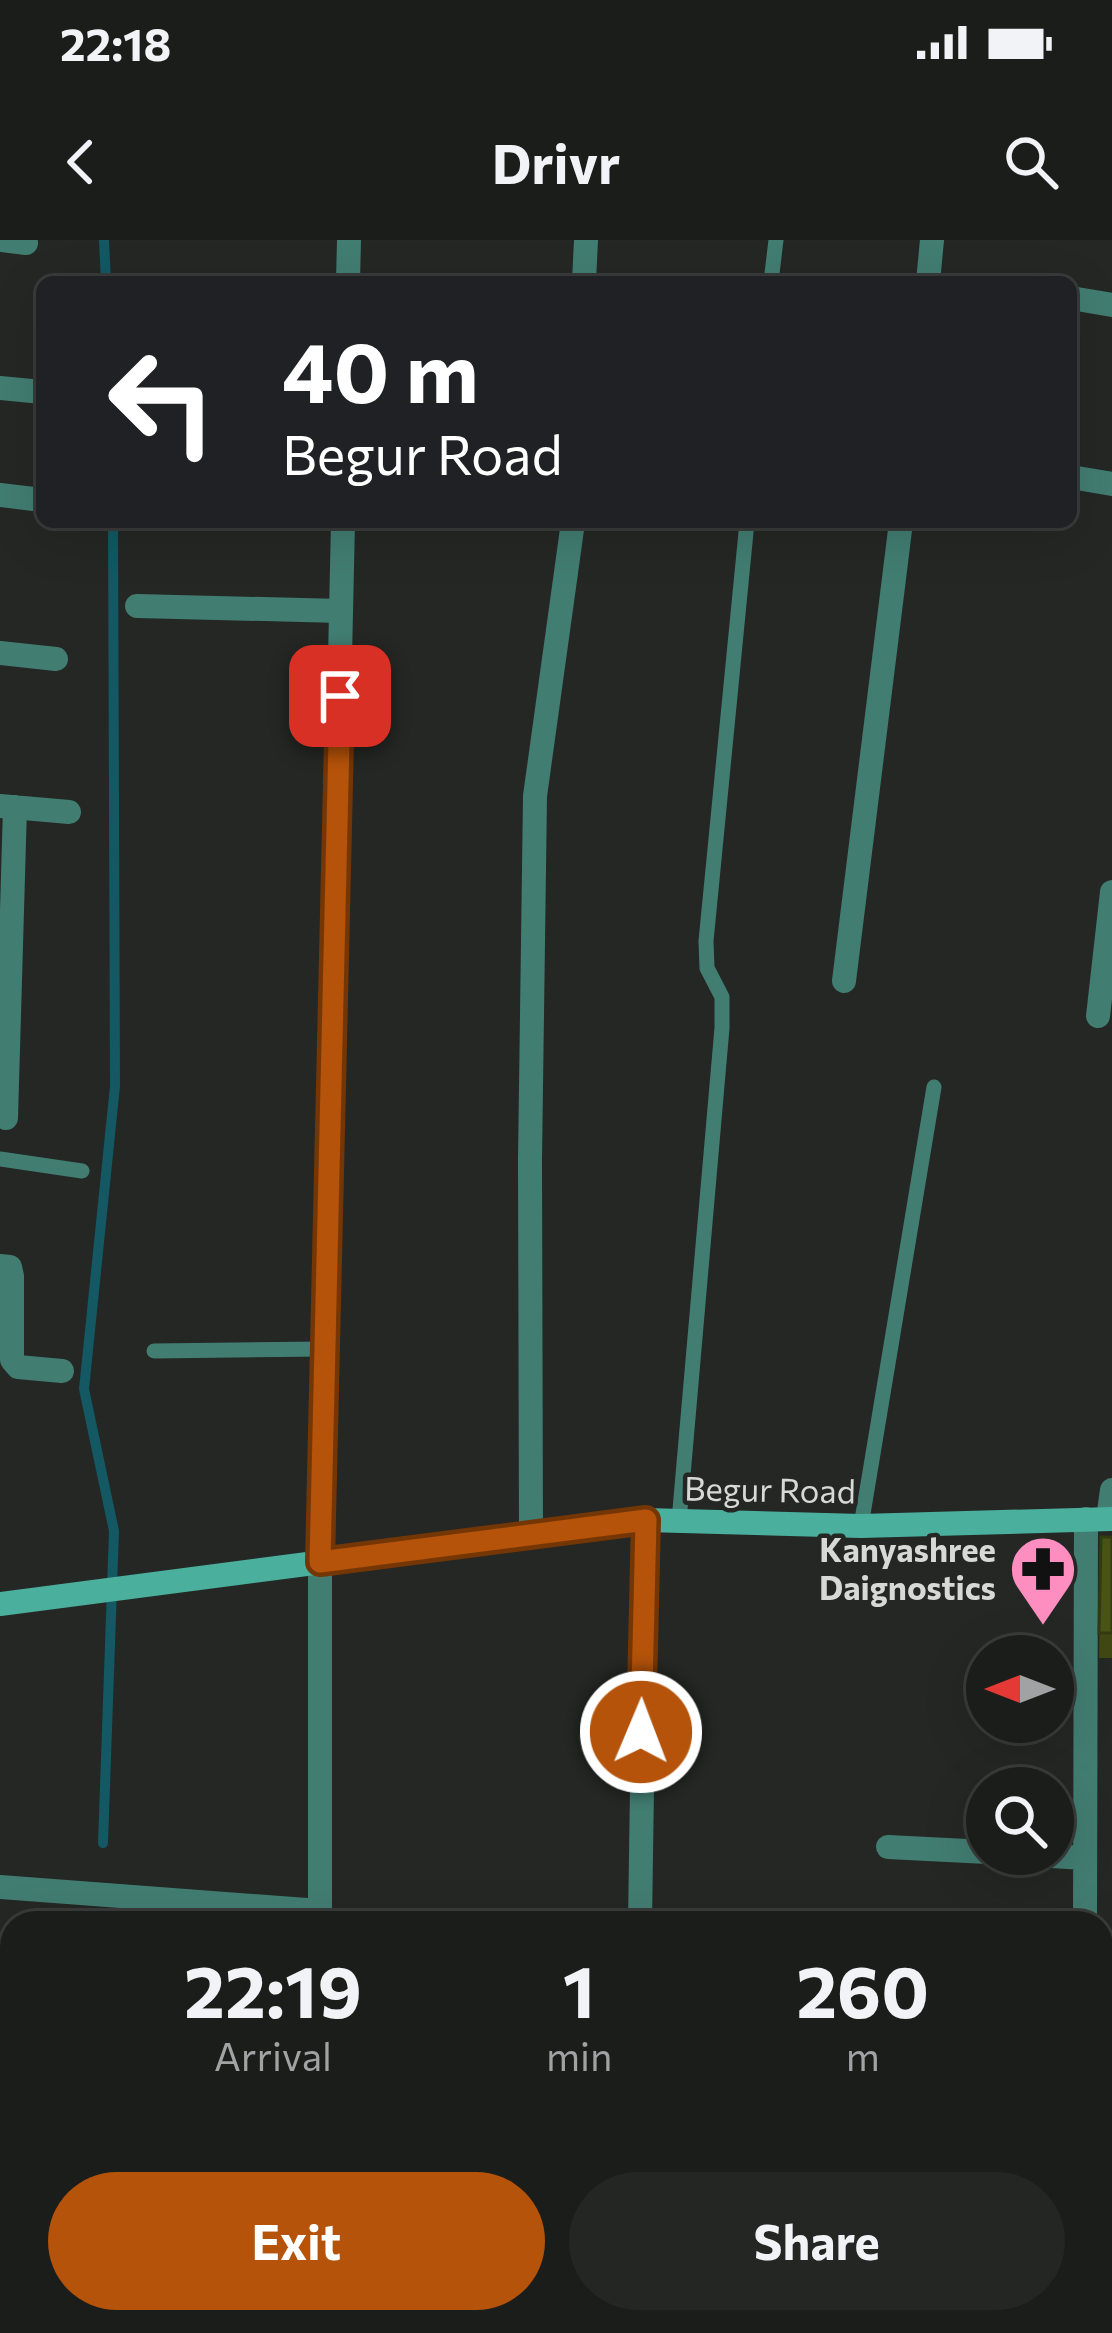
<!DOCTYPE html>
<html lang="en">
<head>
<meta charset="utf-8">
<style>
	:root { --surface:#1b1d1b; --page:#242624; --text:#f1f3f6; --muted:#a0a2a3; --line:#393b3a; --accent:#b45309 }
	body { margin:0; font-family:Commissioner,sans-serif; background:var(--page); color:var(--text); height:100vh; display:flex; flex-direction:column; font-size:45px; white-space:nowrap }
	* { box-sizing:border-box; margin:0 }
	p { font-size:39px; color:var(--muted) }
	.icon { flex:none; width:66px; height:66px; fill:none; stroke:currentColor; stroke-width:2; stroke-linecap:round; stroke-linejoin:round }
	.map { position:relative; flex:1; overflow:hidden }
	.drawer { position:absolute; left:0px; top:1671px; width:1113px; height:423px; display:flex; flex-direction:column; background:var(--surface); border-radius:36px 36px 0 0; box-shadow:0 12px 48px #0002,0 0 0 3px var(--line) }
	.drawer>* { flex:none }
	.guide { position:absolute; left:36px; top:36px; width:1041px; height:252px; border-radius:18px; box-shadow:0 12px 48px #0002,0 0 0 3px var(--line); background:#202124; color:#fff; overflow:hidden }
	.needle { width:78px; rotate:270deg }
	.buttons { position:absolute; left:966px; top:1395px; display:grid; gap:24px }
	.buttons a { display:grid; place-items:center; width:108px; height:108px; border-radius:50%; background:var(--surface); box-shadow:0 12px 48px #0002,0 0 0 3px var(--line); font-size:60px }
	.pin { position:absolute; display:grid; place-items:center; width:102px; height:102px; color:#fff; margin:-51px; border-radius:24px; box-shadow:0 6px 18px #0006 }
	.me { position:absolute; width:132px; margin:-66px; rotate:1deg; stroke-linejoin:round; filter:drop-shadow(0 0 9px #0008) }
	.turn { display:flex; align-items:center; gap:42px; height:252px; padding:0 48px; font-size:54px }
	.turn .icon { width:156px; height:156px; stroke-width:2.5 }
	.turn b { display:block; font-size:84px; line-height:102px }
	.eta { display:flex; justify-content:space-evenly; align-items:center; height:204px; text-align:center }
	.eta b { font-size:72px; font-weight:700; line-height:84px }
	.action { display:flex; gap:24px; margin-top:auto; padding:24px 48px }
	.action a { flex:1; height:138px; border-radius:72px; background:var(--accent); color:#fff; font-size:48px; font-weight:700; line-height:138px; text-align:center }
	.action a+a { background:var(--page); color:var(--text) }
	.status { display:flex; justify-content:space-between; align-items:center; height:84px; padding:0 60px; background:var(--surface); direction:ltr }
	.status svg { height:33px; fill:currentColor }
	header { display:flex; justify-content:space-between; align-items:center; height:156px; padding:0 48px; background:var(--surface); font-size:54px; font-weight:700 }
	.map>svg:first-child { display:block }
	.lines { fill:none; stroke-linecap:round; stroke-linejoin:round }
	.stream { stroke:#135863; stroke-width:10 }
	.lane { stroke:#427d72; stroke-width:15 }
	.street { stroke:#427d72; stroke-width:24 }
	.secondary { stroke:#4aaf9d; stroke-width:24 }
	.wall { fill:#404713 }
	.building { fill:#4a5316; stroke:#343a0f; stroke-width:3 }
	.route-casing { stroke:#753606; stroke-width:30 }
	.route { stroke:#b45309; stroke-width:21 }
	.labels { text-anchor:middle; stroke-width:9; stroke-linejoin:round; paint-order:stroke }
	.street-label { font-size:33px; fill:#d7d9d7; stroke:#242724 }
	.poi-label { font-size:33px; font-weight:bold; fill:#d7d9d7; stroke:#242724; text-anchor:end }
</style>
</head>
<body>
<div class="status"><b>22:18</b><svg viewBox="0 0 49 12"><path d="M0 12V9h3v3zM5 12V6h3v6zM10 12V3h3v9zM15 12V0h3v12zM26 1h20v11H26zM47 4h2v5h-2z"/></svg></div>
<header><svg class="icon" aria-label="back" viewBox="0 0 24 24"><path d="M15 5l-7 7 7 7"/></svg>Drivr<svg class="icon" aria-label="search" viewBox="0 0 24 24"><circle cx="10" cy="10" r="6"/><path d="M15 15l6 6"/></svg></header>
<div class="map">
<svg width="1112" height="2093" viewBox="0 0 1112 2093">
	<rect width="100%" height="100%" fill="#242724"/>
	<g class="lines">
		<!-- stream -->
		<path class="stream" d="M104,0L106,42
			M103,1603L114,1291L84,1149L115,846L113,282"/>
		<!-- lane -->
		<path class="lane" d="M771,42L776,0
			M0,919L82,931
			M154,1111L324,1109
			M679,1281L722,788V757L707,728L706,701L747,282
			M861,1286L934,847"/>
		<!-- street -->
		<path class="street" d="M2,0L26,3
			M348,42L349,0
			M584,42L586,0
			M928,42L932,0
			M1071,58L1112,65
			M0,148L42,152
			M1071,237L1112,244
			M0,255L42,260
			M137,366L341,371
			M0,413L56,419
			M0,566L69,572
			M844,741L901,282
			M1098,776L1112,652
			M6,878L15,567
			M0,1026L10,1027L12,1036V1120L18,1127L62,1131
			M1108,1279L1112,1250
			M531,1295L530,920L535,556L573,282
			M888,1607L987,1612
			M1015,1614L1085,1618
			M0,1647L320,1671
			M320,1683V1322L343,282
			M640,1683L646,1280
			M1085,1683L1086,1279
			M0,1999L12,2001
			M163,2082L164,2093
			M319,2093V2082
			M477,2093V2082
			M642,2093L643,2082
			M1013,2093L1015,2082"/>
		<!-- secondary -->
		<path class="secondary" d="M0,1364L646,1280L861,1286L1112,1279"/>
	</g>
	<!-- wall -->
	<path class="wall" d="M1101,1297H1112V1418H1099Z"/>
	<!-- building -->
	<path class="building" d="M1101,1297H1112V1393H1099Z"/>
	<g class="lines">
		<!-- route casing -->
		<g class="route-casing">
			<path id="route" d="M340,456L320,1322L646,1280L641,1492"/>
		</g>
		<!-- route -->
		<use href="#route" class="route"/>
	</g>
	<!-- icons -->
	<defs>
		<g id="pharmacy-pin" transform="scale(3.45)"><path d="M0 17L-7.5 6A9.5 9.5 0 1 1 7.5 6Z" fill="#fd8ebf" stroke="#242724"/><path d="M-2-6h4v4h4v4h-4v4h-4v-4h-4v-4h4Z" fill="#111"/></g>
	</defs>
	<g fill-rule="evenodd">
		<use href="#pharmacy-pin" x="1043" y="1329"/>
	</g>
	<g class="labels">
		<!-- street labels -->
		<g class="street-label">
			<text transform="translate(770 1250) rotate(1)" y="12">Begur Road</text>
		</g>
		<!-- poi labels -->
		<g class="poi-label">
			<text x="996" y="1322">Kanyashree<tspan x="996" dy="38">Daignostics</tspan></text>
		</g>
	</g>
</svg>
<div class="buttons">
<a><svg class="needle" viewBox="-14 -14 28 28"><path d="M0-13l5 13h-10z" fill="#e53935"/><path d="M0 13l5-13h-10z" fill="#a0a2a3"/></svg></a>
<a><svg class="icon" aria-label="search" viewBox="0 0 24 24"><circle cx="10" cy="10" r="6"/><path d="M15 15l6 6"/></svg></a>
</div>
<div class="pin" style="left:340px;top:456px;background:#d93025"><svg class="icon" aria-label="arrive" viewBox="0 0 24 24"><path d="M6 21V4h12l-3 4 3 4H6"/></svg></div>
<svg class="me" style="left:641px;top:1492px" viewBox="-20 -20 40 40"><circle r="17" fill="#b45309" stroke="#fff" stroke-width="3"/><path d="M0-11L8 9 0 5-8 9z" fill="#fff"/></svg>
<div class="guide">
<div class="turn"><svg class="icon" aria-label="left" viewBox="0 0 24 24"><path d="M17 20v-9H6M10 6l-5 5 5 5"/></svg><div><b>40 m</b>Begur Road</div></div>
</div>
<section class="drawer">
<div class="eta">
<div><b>22:19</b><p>Arrival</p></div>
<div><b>1</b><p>min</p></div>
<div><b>260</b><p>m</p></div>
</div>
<div class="action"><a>Exit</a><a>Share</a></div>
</section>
</div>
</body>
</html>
